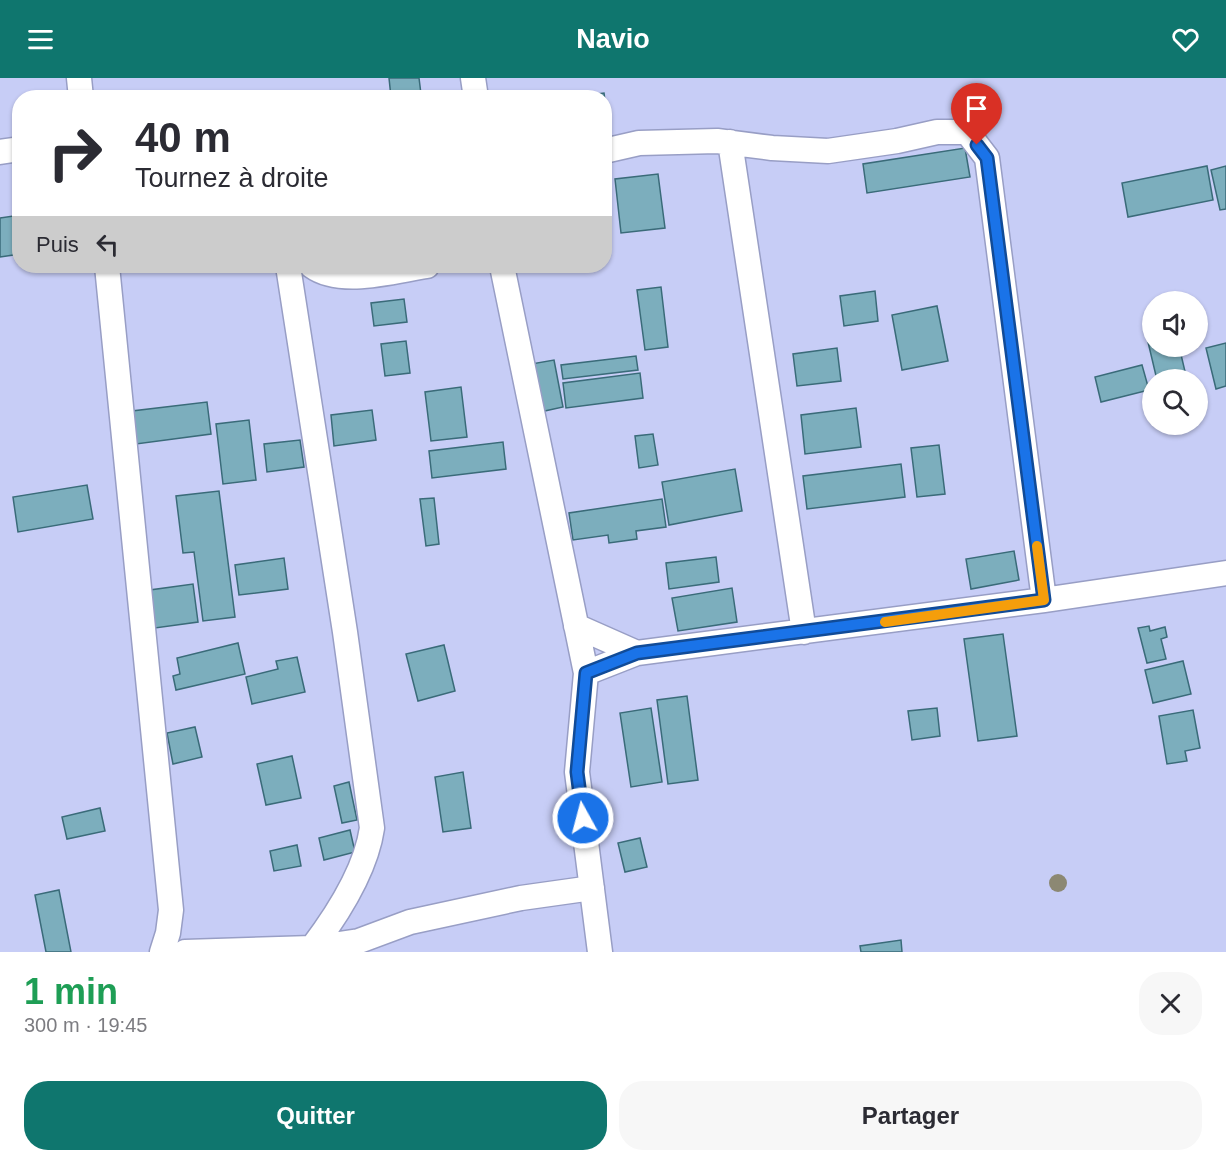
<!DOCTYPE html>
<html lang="fr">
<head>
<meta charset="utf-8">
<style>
	:root { --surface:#fff; --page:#f7f7f7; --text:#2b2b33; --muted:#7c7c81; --accent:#0f766e }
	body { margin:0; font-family:Helvetica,sans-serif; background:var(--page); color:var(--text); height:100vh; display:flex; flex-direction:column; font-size:22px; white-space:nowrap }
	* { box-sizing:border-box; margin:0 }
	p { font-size:20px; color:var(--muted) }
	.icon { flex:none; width:33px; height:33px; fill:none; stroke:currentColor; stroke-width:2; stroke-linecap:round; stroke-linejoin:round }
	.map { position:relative; height:874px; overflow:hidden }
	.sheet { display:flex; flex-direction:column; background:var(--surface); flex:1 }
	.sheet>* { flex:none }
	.top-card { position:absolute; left:12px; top:12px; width:600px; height:183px; border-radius:24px; box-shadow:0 2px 4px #0004; background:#fff; color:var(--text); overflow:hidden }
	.tools { position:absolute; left:1142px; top:213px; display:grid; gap:12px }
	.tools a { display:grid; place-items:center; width:66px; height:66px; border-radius:50%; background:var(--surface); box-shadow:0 2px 4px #0004; font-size:30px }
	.pin { position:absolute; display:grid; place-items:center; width:51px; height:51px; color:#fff; margin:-62px -26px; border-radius:50% 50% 50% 0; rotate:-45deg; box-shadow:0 0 6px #0007 }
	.pin .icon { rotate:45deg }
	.me { position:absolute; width:66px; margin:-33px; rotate:353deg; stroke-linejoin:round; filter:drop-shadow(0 0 4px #0008) }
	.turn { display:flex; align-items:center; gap:21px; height:126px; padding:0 24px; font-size:27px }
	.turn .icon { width:78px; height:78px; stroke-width:2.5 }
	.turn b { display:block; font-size:42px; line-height:51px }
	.then { display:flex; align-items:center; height:57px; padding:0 24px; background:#0003; gap:12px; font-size:22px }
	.round { display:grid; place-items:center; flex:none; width:63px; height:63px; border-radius:24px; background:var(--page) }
	.head { display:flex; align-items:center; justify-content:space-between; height:102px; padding:0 24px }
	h1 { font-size:36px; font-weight:800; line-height:45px; color:#1e9e55 }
	.cta { display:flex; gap:12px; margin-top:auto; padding:12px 24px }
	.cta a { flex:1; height:69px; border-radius:24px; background:var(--accent); color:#fff; font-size:24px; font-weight:800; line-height:69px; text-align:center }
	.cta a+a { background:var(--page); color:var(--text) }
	header { display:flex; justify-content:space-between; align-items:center; height:78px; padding:0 24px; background:var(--accent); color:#fff; font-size:27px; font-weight:800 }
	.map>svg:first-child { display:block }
	.building { fill:#7caebd; stroke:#3a6b79; stroke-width:1.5 }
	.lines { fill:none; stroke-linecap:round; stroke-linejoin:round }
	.minor-casing { stroke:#989ec5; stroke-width:27 }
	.minor { stroke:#fff; stroke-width:24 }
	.tree { fill:#8c8873 }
	.route-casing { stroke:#114b97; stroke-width:15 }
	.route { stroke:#1a73e8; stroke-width:10 }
	.slow { stroke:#f59e0b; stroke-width:10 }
</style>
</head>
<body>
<header><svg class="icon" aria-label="menu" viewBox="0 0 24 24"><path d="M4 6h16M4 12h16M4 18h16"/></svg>Navio<svg class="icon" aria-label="heart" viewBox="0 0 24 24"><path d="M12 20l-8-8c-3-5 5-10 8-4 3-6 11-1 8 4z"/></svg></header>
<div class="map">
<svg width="1226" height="874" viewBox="0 0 1226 874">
	<rect width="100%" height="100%" fill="#c7cdf6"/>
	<!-- building -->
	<path class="building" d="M389,0H419L421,16L391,19Z
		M604,15L609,52L604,53V20L581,18Z
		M965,70L970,99L867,115L863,86Z
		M1207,88L1213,122L1128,139L1122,105Z
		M1226,88V131L1220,132L1211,92Z
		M658,96L665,150L621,155L615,101Z
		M20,137V176L0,179V140Z
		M661,209L668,269L645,272L637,212Z
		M875,213L878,243L844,248L840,218Z
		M404,221L407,244L374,248L371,225Z
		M937,228L948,283L902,292L892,237Z
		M406,263L410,295L385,298L381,266Z
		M1152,263V268H1179L1187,302H1157L1148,264Z
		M1226,265V308L1216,311L1206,270Z
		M837,270L841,303L797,308L793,276Z
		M636,278L638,292L563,301L561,287Z
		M554,282L563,329L540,334L531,286Z
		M1142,287L1149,312L1101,324L1095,299Z
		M640,295L643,320L566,330L563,305Z
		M461,309L467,359L431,363L425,314Z
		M207,324L211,356L136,366L132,333Z
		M856,330L861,369L805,376L801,337Z
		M372,332L376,362L334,368L331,337Z
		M249,342L256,402L223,406L216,346Z
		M653,356L658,387L639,390L635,358Z
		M300,362L304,389L267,394L264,366Z
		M503,364L506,391L432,400L429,373Z
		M939,367L945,416L917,419L911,370Z
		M901,386L905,419L807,431L803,398Z
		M735,391L742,433L669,447L662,404Z
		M87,407L93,441L18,454L13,419Z
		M219,413L235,539L203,543L194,474L183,475L176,418Z
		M434,420L439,466L426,468L420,421Z
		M662,421L666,449L636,453L637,461L609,465L608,457L573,462L569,435Z
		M1014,473L1019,502L971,511L966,481Z
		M716,479L719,504L669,511L666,485Z
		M284,480L288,511L239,517L235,487Z
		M193,506L198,544L155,550L150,512Z
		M732,510L737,544L678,553L672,520Z
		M1149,548L1150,553L1165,549L1167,559L1161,561L1166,581L1147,585L1138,550Z
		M1003,556L1017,658L978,663L964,561Z
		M238,565L245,596L176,612L173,598L180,596L177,580Z
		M444,567L455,613L418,623L406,576Z
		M297,579L305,614L252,626L246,599L278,591L276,583Z
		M1183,583L1191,616L1153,625L1145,592Z
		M687,618L698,702L668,706L657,622Z
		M651,630L662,704L631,709L620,635Z
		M937,630L940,658L912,662L908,633Z
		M1193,632L1200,670L1185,673L1187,683L1167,686L1159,638Z
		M195,649L202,679L173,686L167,655Z
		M292,678L301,720L266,727L257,686Z
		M463,694L471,750L443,754L435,699Z
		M349,704L357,742L342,745L334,708Z
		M100,730L105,753L67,761L62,739Z
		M350,752L355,774L324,782L319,760Z
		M640,760L647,789L625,794L618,765Z
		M297,767L301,788L274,793L270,773Z
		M59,812L71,874H46L35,817Z
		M901,862L902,874H861L860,868Z"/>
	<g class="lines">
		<!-- minor casing -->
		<g class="minor-casing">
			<path id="minor" d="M79,0L81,20
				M473,0L476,20
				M730,64L804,554
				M604,73L639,65L717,63L772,70L828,73L897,63L937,54H967L987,80L1044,522
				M0,74L20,71
				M107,188L171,832L168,855L162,874
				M288,188L345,554L372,750C366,792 337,837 312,870
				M312,188C341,209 394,193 427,188
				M502,188L586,595L577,694L600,874
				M576,548L637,575
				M586,595L637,575L1044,522L1226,495
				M185,874L312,870L359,863L410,844L521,820L592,810"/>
		</g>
		<!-- minor -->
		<use href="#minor" class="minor"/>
	</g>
	<!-- trees -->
	<circle class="tree" cx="1058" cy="805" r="9"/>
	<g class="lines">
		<!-- route casing -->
		<g class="route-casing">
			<path id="route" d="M583,740L577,694L586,595L637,575L1044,522L987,80L977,67"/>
		</g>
		<!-- route -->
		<use href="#route" class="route"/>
		<!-- slow -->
		<path class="slow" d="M885,544L1044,522L1037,468"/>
	</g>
</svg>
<div class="tools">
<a><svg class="icon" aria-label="sound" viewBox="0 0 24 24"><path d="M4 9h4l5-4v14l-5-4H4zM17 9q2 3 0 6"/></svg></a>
<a><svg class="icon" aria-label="search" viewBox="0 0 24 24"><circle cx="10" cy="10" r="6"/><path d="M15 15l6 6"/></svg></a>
</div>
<div class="pin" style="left:977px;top:67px;background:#d93025"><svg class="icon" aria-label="arrive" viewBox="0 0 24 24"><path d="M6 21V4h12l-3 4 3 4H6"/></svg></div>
<svg class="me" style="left:583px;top:740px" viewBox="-20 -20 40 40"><circle r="17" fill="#1a73e8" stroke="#fff" stroke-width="3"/><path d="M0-11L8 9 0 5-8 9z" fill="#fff"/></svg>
<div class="top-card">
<div class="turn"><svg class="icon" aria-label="right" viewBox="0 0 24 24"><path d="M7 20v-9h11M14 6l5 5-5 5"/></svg><div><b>40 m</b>Tournez à droite</div></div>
<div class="then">Puis<svg class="icon" aria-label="left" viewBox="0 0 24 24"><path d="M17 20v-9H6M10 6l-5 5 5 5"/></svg></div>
</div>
</div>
<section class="sheet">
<div class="head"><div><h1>1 min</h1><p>300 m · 19:45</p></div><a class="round"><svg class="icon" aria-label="close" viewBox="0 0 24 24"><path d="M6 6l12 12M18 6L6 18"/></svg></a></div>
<div class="cta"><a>Quitter</a><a>Partager</a></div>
</section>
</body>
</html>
